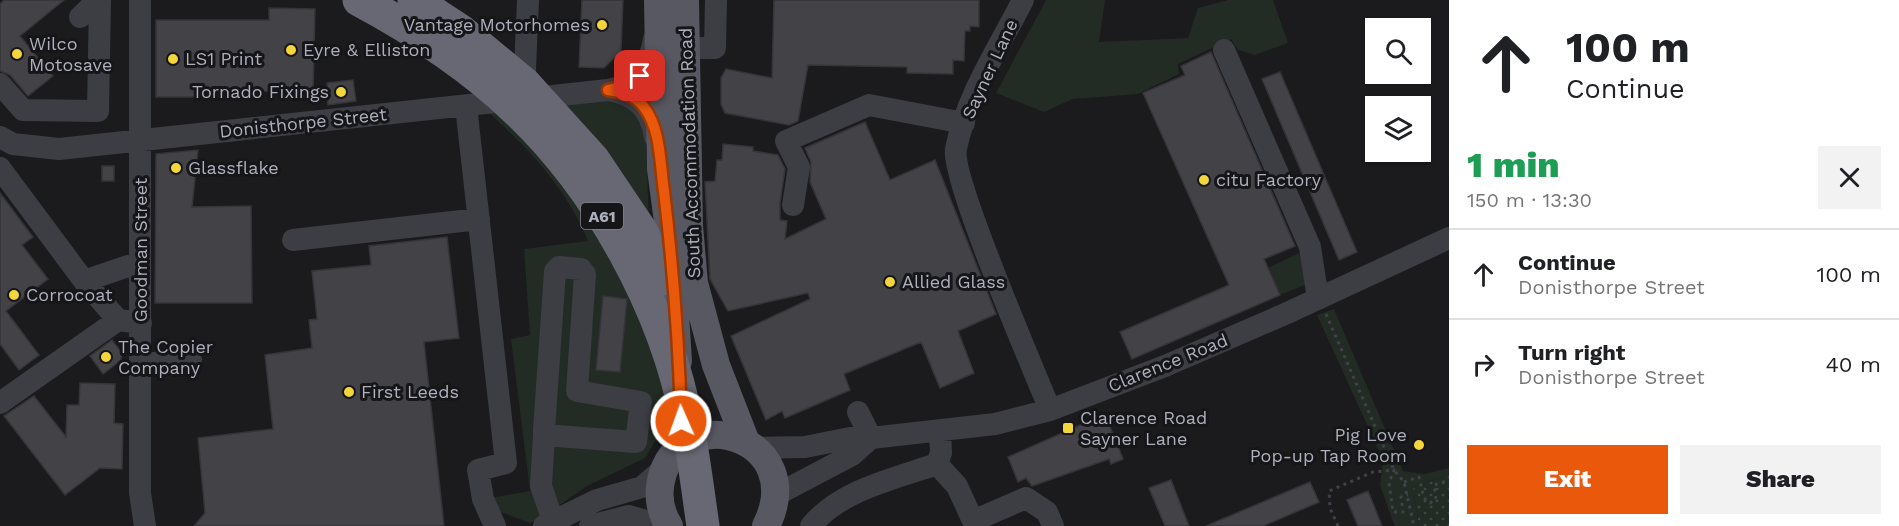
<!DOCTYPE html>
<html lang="en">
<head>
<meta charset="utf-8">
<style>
	:root { --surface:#fff; --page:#f2f2f2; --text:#202124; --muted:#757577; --line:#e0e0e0; --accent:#ea580c }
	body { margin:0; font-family:"Work Sans",sans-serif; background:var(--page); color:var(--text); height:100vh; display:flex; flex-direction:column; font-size:22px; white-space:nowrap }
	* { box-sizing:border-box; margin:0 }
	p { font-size:20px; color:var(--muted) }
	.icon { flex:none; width:33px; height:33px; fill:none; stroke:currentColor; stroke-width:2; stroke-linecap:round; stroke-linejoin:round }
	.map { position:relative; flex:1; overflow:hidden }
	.panel { display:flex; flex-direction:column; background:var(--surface); width:450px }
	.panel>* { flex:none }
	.hud { background:#fff; color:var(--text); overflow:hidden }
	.tools { position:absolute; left:1365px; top:18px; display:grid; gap:12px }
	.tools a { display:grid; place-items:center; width:66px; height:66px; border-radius:0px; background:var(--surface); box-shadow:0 2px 4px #0004; font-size:30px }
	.pin { position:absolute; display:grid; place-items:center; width:51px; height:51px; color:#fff; margin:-26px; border-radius:12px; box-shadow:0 3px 9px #0006 }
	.me { position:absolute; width:66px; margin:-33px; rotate:358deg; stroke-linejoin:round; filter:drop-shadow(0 0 4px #0008) }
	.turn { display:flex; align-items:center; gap:21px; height:126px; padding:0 18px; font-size:27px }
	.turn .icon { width:78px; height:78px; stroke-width:2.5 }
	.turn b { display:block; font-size:42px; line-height:51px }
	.round { display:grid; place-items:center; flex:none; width:63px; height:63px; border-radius:0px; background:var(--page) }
	.summary { display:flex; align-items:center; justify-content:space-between; height:102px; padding:0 18px }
	h1 { font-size:36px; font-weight:800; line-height:45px; color:#1e9e55 }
	.cta { display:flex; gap:12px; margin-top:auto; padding:12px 18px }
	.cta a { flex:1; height:69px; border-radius:0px; background:var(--accent); color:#fff; font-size:24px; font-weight:800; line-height:69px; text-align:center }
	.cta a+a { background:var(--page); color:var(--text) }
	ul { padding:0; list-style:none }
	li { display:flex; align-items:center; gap:18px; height:90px; padding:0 18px; border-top:2px solid var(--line) }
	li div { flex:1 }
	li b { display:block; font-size:22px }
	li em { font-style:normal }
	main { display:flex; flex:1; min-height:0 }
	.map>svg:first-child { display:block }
	.green { fill:#222b24 }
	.park { fill:url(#park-dots) }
	.building { fill:#424247; stroke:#353439; stroke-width:1.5 }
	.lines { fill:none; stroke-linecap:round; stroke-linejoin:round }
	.path { stroke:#414249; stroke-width:3; stroke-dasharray:3 4.5; stroke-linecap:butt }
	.minor { stroke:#3d3d44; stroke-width:22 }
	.major { stroke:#575861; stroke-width:28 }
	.highway-bridge { stroke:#676873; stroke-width:33 }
	.route-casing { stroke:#983908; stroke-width:15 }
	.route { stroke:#ea580c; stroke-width:10 }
	.poi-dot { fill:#f3d53c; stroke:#161518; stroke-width:2 }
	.labels { text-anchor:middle; stroke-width:6; stroke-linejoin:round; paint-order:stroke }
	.shield { fill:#161518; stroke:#80818b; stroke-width:1.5 }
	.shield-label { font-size:16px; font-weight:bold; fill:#adafbc }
	.poi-label { font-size:18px; fill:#adafbc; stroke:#161518; text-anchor:start }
	.street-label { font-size:18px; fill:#adafbc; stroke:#161518 }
</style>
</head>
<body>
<main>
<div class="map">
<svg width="1449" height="526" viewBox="0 0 1449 526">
	<defs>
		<pattern id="park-dots" width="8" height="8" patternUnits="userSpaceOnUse" patternTransform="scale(1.5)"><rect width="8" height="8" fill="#222b24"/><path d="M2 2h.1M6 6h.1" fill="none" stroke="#3f4742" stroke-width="1.8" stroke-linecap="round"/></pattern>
	</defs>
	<rect width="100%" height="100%" fill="#1b1a1d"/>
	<!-- green -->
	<path class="green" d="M1046,0H1105L1099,42L1188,38L1198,8L1228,0H1273L1288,43L1255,55L1238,50L1231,39L1178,64L1179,74L1138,94L1073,99L1044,112L996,93Z
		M621,91L645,117L653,325L665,390L664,426L645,458L587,486L540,519L530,523L493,509L490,498L530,491L511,339L530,335L524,249L588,241C567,189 528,148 487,111Z
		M1299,253L1312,282L1280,295L1268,268Z
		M1334,309L1403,471L1424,474L1449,468V475L1413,487L1419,526H1395L1393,522L1380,485L1383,460L1317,315Z"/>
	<!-- park -->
	<path class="park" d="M1449,475V526H1419L1413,487Z"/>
	<!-- building -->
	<path class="building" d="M4,0H64L20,36L53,76L28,96L10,75L0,71V4Z
		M582,0H623L621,51L604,68L579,67Z
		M774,0H979V27L970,26V31H965L964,61L953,60V74L907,73V67L808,65L798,121L789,125L725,113L721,104V78L726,69L772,78Z
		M269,8L315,9L313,93L257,91V97H156V20H269Z
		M1211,52L1295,246L1264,259L1280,295L1132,359L1120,332L1229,285L1143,93L1185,75L1181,66Z
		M1280,72L1357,252L1339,260L1262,79Z
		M353,80L356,101L328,105L327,83Z
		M865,122L890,180L935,160L996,314L958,331L974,373L940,388L921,342L844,374L850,390L785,418L782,411L766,420L731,336L810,299L808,293L728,311L710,279L705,182L715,181L717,160H722L723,144L753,147V151L778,155L785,169L780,203V220L787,221L785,239L826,219L810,182L811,162L805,148Z
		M198,150L192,207L251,206L252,303H155L156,154Z
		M102,166H114V181H102Z
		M0,193L33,237L22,245L48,279L6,311L39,355L19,370L0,344Z
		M447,237L459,338L424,342L444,526H194L205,513L198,438L273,429L265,355L312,348L309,320L317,319L312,271L371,265L369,246Z
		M603,296L627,299L620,372L596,370Z
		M112,340L122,353L121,360L103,374L90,356Z
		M80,383L115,384L114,423L123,424L122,469L100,468L65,495L4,416L34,396L66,437L67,405H79Z
		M1105,414L1123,459L1111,464L1109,459L1032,486L1026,478L1018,482L1008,457Z
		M1171,480L1189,526H1165L1149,488Z
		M1310,482L1319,502L1263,526H1206Z
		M1368,491L1382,526H1358L1347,500Z"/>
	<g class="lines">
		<!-- path -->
		<path class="path" d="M1326,314L1394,470L1404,482L1414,526
			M1404,482L1419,477L1424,498L1430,503L1436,499L1434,485L1449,480
			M1338,526L1330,508L1329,491L1373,472L1394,470L1389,483L1393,512H1403L1401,497L1408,495"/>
		<!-- minor -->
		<path class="minor" d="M140,0V493L145,526
			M1023,0C999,47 966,97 956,149C950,177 1034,370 1050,410
			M80,17L98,0
			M686,48H715L716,0
			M1224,50L1310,247L1318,299
			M0,84L23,110L98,111L100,0
			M608,90C636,95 650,108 655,137
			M524,92L528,0
			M466,106L506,463L478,470L483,499L495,526
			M0,137L13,144L59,149L608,90C637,84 649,68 654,39
			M0,168L84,281L118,320L141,323
			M793,205L799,167L786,141L869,105L964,123
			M293,240L479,219
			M84,281L140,262
			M141,364L191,360
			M0,403L118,320
			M858,412L871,438
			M544,435L636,442L641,402L577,391L585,274L581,269L559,267L555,271L544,430V435L541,486L553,521
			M755,448L805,447L850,438H871L995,424L1050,410L1165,366L1285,314L1449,238
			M937,464L957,486L973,521L1026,498L1047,512L1053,526
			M776,495L852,455L871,438
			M544,526L597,500L642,487L665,467
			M590,526L629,516L663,526
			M811,526C840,490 896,478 937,464L941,453L940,431"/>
		<!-- major -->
		<path class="major" d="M658,0L661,169L670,237L678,361
			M685,0L689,226L694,283L716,365L746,442
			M669,526C659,510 657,491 663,473C688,400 809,440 766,526"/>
		<!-- highway-bridge -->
		<path class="highway-bridge" d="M359,0C415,30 469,65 515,109C599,188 666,309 687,423C694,457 698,492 703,526
			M414,0L461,31L525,84L593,159L642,232L663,279"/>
	</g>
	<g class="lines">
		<!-- route casing -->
		<g class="route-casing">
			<path id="route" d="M640,76L628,85L608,90C622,92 635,95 644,107C661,129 660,165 664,191C673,267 679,344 681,421"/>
		</g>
		<!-- route -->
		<use href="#route" class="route"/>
	</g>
	<!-- markers -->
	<g class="poi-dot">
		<circle cx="602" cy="25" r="6"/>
		<circle cx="291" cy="50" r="6"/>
		<circle cx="17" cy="54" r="6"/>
		<circle cx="173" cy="59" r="6"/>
		<circle cx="341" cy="92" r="6"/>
		<circle cx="176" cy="168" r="6"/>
		<circle cx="1204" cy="180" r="6"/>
		<circle cx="890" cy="282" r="6"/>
		<circle cx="14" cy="295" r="6"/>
		<circle cx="106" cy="357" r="6"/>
		<circle cx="349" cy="392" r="6"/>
		<rect x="1062" y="422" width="12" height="12" rx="3"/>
		<circle cx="1419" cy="445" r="6"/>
	</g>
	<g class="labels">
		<!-- shield labels -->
		<rect class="shield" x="581" y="203" width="42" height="26" rx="4.5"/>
		<g class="shield-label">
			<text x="602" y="222">A61</text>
		</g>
		<!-- poi labels -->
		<g class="poi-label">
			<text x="590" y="31" text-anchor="end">Vantage Motorhomes</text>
			<text x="29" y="50">Wilco<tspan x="29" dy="21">Motosave</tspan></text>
			<text x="303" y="56">Eyre &amp; Elliston</text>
			<text x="185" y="65">LS1 Print</text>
			<text x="329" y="98" text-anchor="end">Tornado Fixings</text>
			<text x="188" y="174">Glassflake</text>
			<text x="1216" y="186">citu Factory</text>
			<text x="902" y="288">Allied Glass</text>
			<text x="26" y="301">Corrocoat</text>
			<text x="118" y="353">The Copier<tspan x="118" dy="21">Company</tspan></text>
			<text x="361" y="398">First Leeds</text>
			<text x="1080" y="424">Clarence Road<tspan x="1080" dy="21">Sayner Lane</tspan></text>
			<text x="1407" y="441" text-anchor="end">Pig Love<tspan x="1407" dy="21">Pop-up Tap Room</tspan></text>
		</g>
		<!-- street labels -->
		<g class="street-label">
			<text transform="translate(990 69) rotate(-65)" y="6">Sayner Lane</text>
			<text transform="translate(303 123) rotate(-6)" y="6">Donisthorpe Street</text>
			<text transform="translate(690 153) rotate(-92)" y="6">South Accommodation Road</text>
			<text transform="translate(141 250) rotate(-90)" y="6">Goodman Street</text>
			<text transform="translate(1168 363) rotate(-22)" y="6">Clarence Road</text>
		</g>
	</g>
</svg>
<div class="tools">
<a><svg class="icon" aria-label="search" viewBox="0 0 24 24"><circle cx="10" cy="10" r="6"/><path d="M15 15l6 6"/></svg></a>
<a><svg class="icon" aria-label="layers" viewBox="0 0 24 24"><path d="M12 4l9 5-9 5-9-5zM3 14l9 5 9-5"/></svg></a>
</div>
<div class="pin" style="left:640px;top:76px;background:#d93025"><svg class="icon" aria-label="arrive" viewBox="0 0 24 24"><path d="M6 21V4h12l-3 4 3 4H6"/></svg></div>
<svg class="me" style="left:681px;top:421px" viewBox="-20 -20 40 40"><circle r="17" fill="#ea580c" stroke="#fff" stroke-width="3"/><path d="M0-11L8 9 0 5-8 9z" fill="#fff"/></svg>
</div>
<section class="panel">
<div class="hud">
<div class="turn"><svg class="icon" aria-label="ahead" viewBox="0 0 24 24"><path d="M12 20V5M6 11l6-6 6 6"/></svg><div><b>100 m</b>Continue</div></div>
</div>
<div class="summary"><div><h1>1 min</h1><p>150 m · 13:30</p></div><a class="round"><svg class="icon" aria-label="close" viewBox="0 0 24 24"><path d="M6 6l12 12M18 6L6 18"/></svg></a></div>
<ul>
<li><svg class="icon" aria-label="ahead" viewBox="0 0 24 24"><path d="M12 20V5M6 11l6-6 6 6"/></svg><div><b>Continue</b><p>Donisthorpe Street</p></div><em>100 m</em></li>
<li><svg class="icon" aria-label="right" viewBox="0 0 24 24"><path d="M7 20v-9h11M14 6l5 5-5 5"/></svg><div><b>Turn right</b><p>Donisthorpe Street</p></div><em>40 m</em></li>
</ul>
<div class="cta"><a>Exit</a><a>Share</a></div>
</section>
</main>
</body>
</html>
